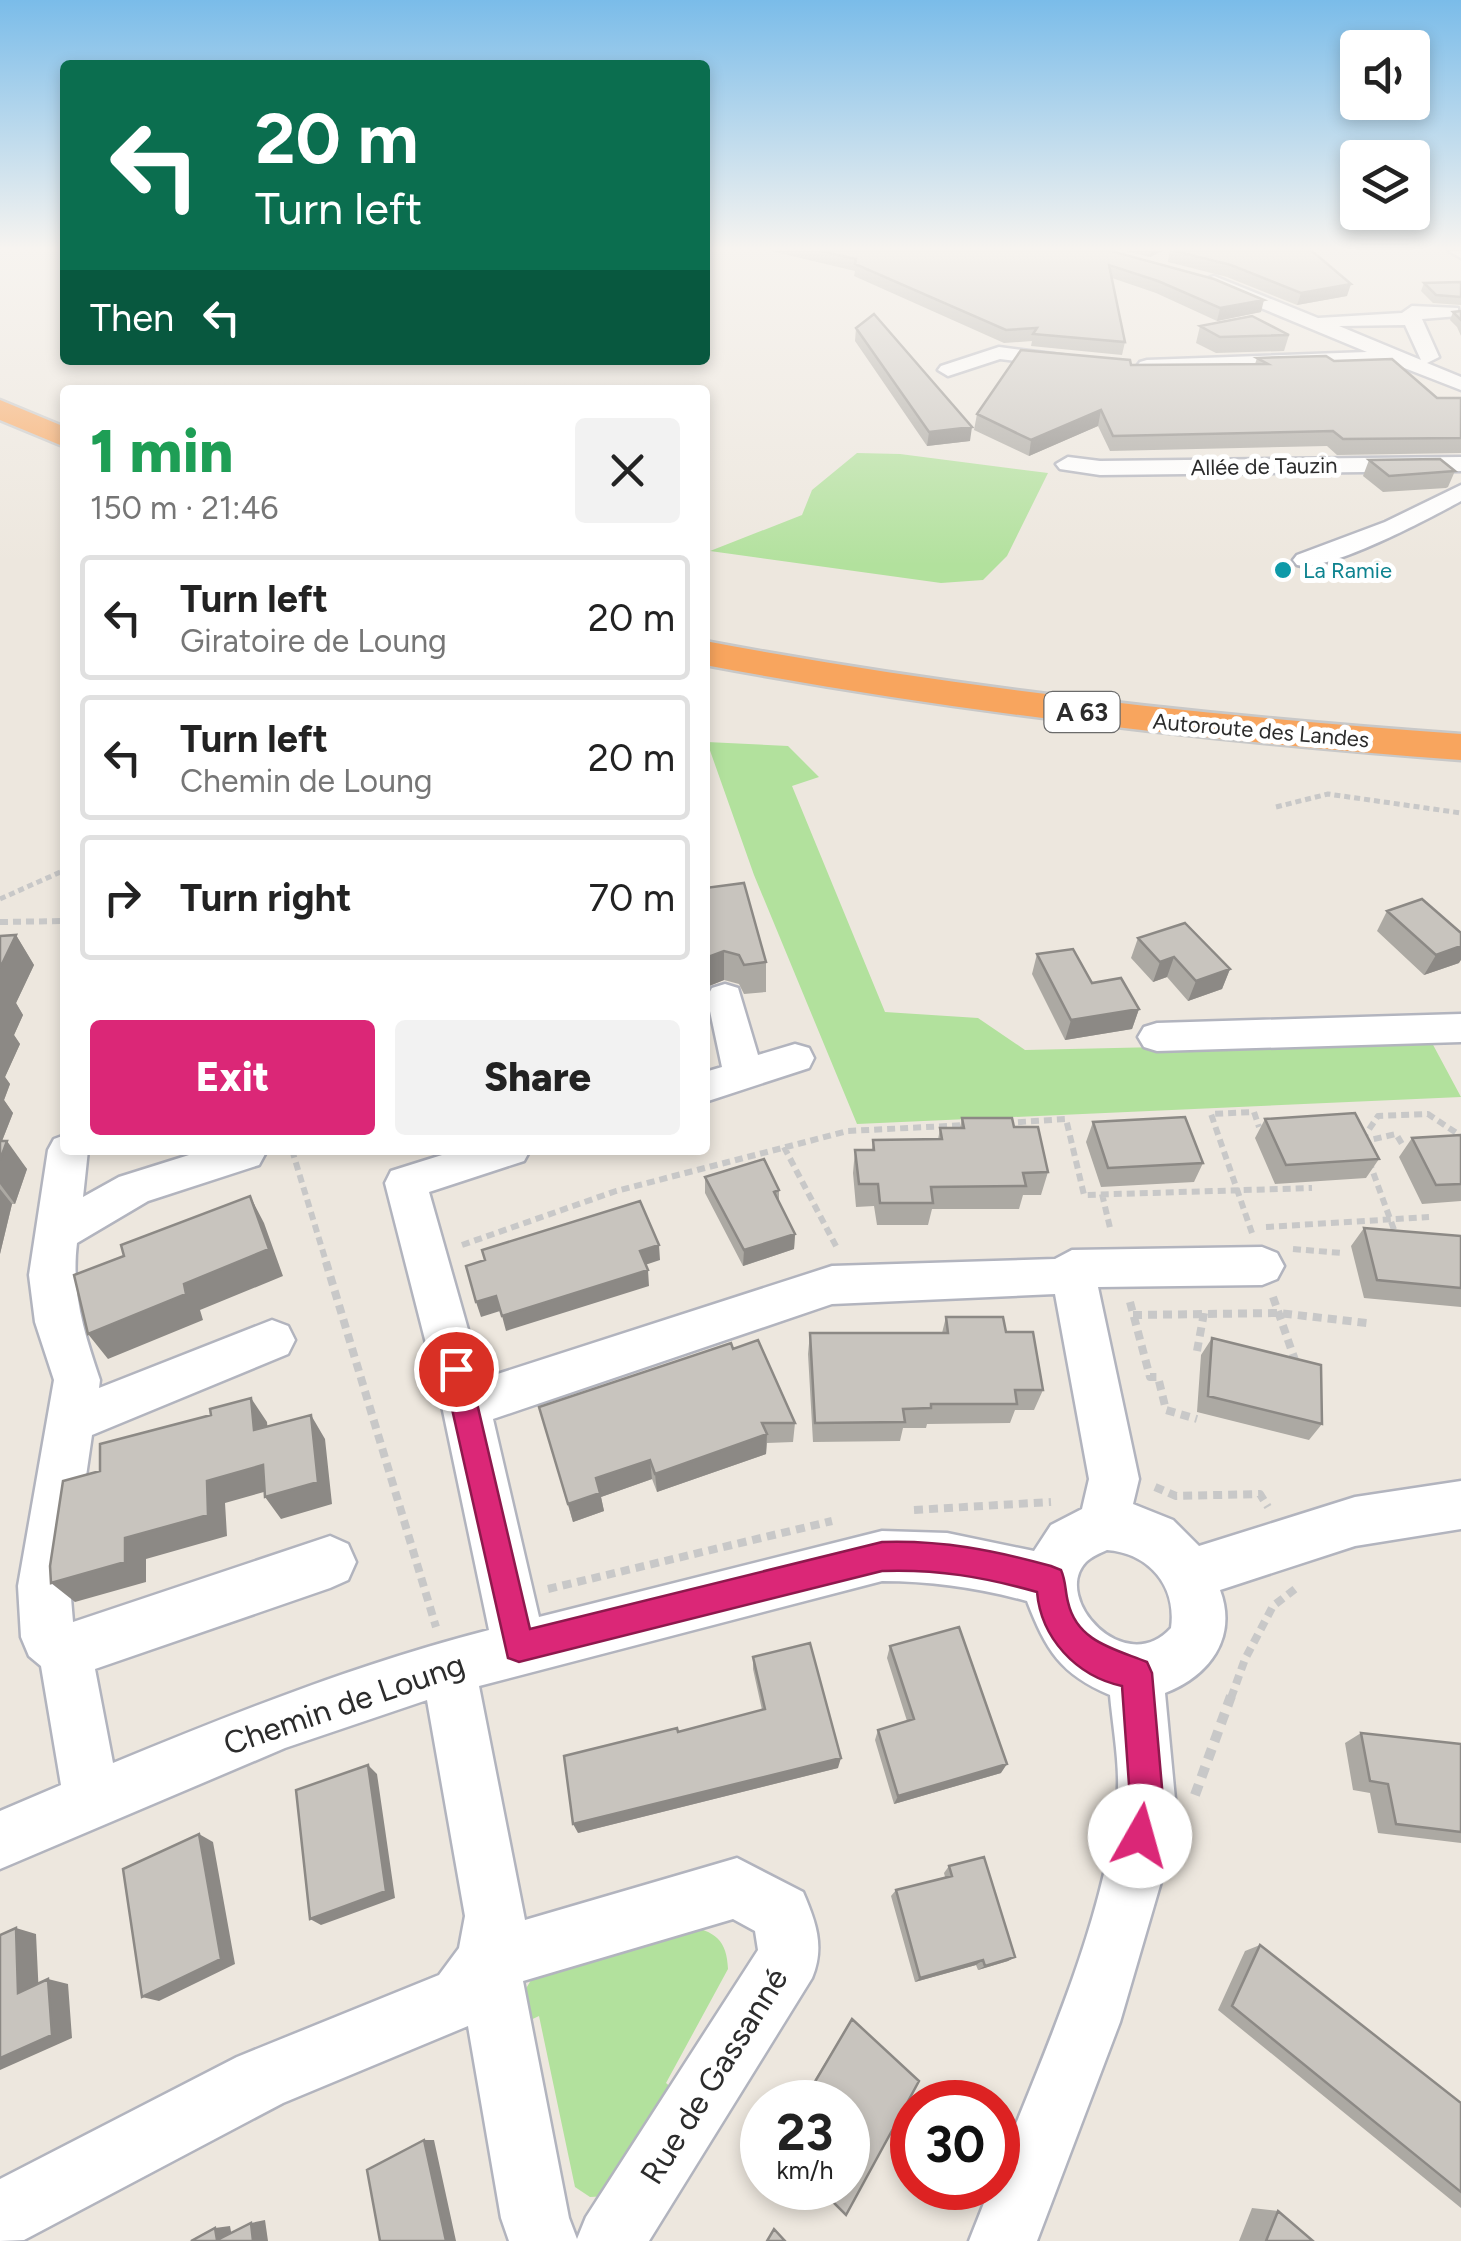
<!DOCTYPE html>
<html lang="en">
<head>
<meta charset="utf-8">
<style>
	:root { --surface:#fff; --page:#f2f2f2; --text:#222; --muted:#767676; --line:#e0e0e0; --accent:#db2777 }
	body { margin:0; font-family:Figtree,sans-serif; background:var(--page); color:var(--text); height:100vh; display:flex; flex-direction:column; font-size:38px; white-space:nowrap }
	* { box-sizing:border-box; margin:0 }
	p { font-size:32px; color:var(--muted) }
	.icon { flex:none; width:55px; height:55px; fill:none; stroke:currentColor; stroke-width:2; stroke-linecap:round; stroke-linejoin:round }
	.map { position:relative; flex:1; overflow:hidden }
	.panel { position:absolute; left:60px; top:385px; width:650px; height:770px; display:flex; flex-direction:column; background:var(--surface); border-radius:10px; box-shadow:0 5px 15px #0003 }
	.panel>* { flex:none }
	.banner { position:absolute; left:60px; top:60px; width:650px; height:305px; border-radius:10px; box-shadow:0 5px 15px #0003; background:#0b6e4f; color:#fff; overflow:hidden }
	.tools { position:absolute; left:1340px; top:30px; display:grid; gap:20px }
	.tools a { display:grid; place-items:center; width:90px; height:90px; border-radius:10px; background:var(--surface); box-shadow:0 5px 15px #0003; font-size:50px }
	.speed { position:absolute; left:740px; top:2080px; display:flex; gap:20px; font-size:50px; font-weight:700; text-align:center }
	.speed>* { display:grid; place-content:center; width:130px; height:130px; border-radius:50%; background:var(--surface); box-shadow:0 5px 15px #0003; line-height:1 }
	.speed small { font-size:25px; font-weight:400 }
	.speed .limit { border:15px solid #d22; background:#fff; color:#111 }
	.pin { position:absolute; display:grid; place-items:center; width:85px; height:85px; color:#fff; margin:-42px; border:5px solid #fff; border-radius:50%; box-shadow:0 2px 10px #0007 }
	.me { position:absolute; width:110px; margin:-55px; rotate:7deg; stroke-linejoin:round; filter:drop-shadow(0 0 8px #0008) }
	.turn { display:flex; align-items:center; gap:35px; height:210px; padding:0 30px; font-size:45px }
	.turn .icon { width:130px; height:130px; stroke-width:2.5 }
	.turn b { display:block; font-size:70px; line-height:85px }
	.then { display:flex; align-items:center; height:95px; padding:0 30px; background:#0003; gap:20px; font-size:38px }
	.round { display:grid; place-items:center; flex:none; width:105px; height:105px; border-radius:10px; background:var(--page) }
	.headline { display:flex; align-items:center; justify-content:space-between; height:170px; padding:0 30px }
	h1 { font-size:60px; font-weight:800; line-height:75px; color:#1e9e55 }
	.button { display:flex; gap:20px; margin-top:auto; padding:20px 30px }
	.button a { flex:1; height:115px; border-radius:10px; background:var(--accent); color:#fff; font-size:40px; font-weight:800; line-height:115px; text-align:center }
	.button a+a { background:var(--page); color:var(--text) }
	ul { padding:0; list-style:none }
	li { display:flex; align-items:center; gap:30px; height:125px; margin:0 20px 15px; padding:0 10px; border:5px solid var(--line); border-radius:10px }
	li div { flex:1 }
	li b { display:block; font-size:38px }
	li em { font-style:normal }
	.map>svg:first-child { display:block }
	.green { fill:#b2e19d }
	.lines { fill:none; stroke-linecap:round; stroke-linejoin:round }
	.minor-casing { stroke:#b2b4be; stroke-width:5 }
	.highway-casing { stroke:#c8c8c8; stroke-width:5 }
	.path-far3 { stroke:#c8c8c8; stroke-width:5; stroke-dasharray:6 4; stroke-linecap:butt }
	.path-far2 { stroke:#c8c8c8; stroke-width:6; stroke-dasharray:8 5; stroke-linecap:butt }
	.path-far1 { stroke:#c8c8c8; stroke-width:8; stroke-dasharray:9 6; stroke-linecap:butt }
	.path { stroke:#c8c8c8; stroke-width:10; stroke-dasharray:11 8; stroke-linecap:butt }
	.minor { fill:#fff; fill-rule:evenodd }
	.highway { fill:#f8a55e; fill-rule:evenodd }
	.wall { fill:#aca9a3 }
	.shaded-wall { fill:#8c8985 }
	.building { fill:#c8c4be; stroke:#8c8985; stroke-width:2.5 }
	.route { fill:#db2777; stroke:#8e194d; stroke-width:2.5 }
	.culture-dot { fill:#0f9aa8; stroke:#fff; stroke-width:4 }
	.labels { text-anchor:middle; stroke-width:10; stroke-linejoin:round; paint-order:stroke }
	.far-street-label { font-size:22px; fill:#2c2c2c; stroke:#fff }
	.far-culture-label { font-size:22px; fill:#0d838f; stroke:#fff; text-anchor:start }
	.shield { fill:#fff; stroke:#6b6b6b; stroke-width:2.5 }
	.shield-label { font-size:25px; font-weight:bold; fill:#2c2c2c }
	.near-street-label { font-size:32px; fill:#2c2c2c; stroke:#fff }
</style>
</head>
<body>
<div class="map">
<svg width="1461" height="2241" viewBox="0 0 1461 2241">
	<rect width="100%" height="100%" fill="#ede7de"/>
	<!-- green -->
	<path class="green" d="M857,453L900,454L1048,473L1007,556L983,580L941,583L710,551L802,515L812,490Z
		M707,742L788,746L819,777L792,786L885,1012L978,1018L1025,1050L1431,1041L1461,1097L857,1124L754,875Z
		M687,1926C715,1931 727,1940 728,1969L666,2083L680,2095L610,2196L590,2197L575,2187L539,2016L520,2025L524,1992L534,1975Z"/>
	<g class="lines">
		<!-- minor casing -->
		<g class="minor-casing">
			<path id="minor" d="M1449,251H1461V258Z
				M1214,276L1318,318L1402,313L1412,306L1458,308V316L1422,319L1439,357L1427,363L1461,377V390L1389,362L1348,367L1140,370L1137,366L1140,362L1147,360L1367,352L1208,286V278ZM1405,325L1421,360L1339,326Z
				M999,347L1069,356L1079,362L1069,368L1000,359L948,376L938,370L941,366Z
				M1068,457L1100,461L1461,457V471L1100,475L1060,469L1056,464Z
				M1461,485V501C1430,518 1327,573 1297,565L1293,560L1297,555L1385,522Z
				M725,984L738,988L758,1055L795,1044L809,1048L814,1058L809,1068L705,1102V1072L722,1067L707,997L712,988Z
				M1461,1014V1042L1157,1051L1144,1047L1138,1037L1144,1027L1157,1023Z
				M65,1135V1150H88L83,1197L119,1177L205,1150H263L265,1154L259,1165L148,1201L77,1243C71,1292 84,1333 100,1380L99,1388L272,1320L288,1326L295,1340L288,1354L92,1435L70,1586L73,1622L330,1536L348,1544L356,1562L348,1580L330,1588L95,1669L113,1763C237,1712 360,1663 489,1630L442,1406L385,1183L391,1171L458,1150H530L524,1161L429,1192L482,1379L832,1266L1055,1259L1072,1250L1262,1247L1277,1253L1284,1266L1277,1279L1262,1285L1098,1287L1139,1479L1133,1504L1173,1520L1199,1546L1355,1497L1461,1481V1529L1355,1546L1220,1590C1238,1638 1209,1676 1165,1693L1175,1799L1163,1875L1120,2022L1037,2241H969L990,2188H998V2169C1044,2052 1101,1929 1117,1803C1121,1769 1113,1729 1110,1695C1060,1674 1046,1650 1027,1601C979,1588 932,1581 882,1581L479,1686L525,1920L737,1858L803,1892C816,1922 825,1947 812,1978L649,2241H509L501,2218L468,2026L283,2103L24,2240L0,2241V2179L237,2057L439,1975L459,1948L465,1916L427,1700L285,1748L0,1869V1811L61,1785L41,1666L29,1656L21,1637L18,1586L54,1380L35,1322L29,1275L48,1150L54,1139ZM1055,1294L1089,1479L1082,1509L1051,1525L1034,1551L947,1533L882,1531L539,1617L493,1419L832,1304ZM1107,1550C1148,1553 1177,1585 1171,1628C1125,1679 1051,1598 1086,1562C1091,1557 1100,1553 1107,1550ZM733,1919L755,1931L758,1950L586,2217L577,2239L569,2218L523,1981Z"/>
		</g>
		<!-- highway casing -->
		<g class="highway-casing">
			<path id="highway" d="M0,400L65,427V447L0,420Z
				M705,641C955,688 1207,716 1461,734V760C1207,741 955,712 705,665Z"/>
		</g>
		<!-- path-far3 -->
		<path class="path-far3" d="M1276,807L1328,794L1461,813
			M0,899L65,870"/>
		<!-- path-far2 -->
		<path class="path-far2" d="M0,922L65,921
			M1005,1123L1066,1119L1084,1195L1312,1188
			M1362,1140L1378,1116L1428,1114L1461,1136
			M1361,1142L1396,1134L1402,1144
			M784,1147L837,1248
			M292,1150L327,1265
			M1369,1161L1397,1238
			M1102,1194L1111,1232
			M1266,1227L1429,1217
			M1252,1233L1211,1114L1254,1112L1259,1127
			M462,1245L616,1191L848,1131L967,1125
			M1293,1249L1342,1253"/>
		<!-- path-far1 -->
		<path class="path-far1" d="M326,1262L436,1627
			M1273,1297L1297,1366
			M1130,1302L1150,1377H1158L1166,1410L1197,1419
			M1133,1315L1279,1313L1367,1323
			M1197,1351L1204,1313
			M1155,1487L1176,1496L1260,1494L1268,1507
			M914,1510L1051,1502
			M548,1589L832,1521
			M1231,1698L1245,1659L1273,1606L1299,1586"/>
		<!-- path -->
		<path class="path" d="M1195,1795L1231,1696"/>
		<!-- minor -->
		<use href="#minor" class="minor"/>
		<!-- highway -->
		<use href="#highway" class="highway"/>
	</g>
	<!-- wall -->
	<path class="wall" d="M771,251H1111L1261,312L1217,321L1156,293L1112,278L1125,342L1122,355L1031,346L1032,341L1004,343L854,276L855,271Z
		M1125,251H1162L1150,257Z
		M1170,251H1312L1347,296L1297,305L1227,277L1168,262Z
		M1461,282V336L1457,327L1450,320L1453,312L1461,311V305L1433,303L1421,291L1424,283Z
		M1200,326L1289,335L1284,351L1216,353L1196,343Z
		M856,328L970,441L927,446L855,341Z
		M1257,358L1334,361L1437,398H1461V453L1337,455L1327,446L1110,451L1098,426L1029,456L974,430L977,414L1131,365L1255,364Z
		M1369,460L1455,471L1448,487L1446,488L1383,492L1363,476Z
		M705,888L766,962V992L744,994L739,984L724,980L709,986Z
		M1387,911L1459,963L1424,975L1377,931Z
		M16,935L34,965L16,1003L23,1015L14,1035L20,1044L5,1077L10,1084L4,1100L13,1113L2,1141L27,1169L15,1204H12L0,1254V936Z
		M1138,938L1230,969L1222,989L1188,1001L1167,977L1153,982L1131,958Z
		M1037,954L1139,1009L1132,1029L1065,1040L1032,974Z
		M962,1118L1014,1127L1048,1172L1041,1195H1023L1019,1209H932L928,1225H877L874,1206L856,1207L853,1173L855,1150H872L873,1140H938L940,1128H960Z
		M1265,1119L1379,1159L1366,1178L1275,1184L1255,1138Z
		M1093,1122L1203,1163L1194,1182L1101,1187L1086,1142Z
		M1461,1135V1201L1422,1204L1399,1157L1412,1138Z
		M705,1177L779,1190V1201L795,1234L794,1249L743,1266L705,1193Z
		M1364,1228L1461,1236V1307L1364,1298L1351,1246Z
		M946,1317L1006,1332L1043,1390L1034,1410H1015L1010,1423L927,1424L926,1428H903L900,1441L813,1442L808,1354L810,1333H942Z
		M1212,1338L1322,1424L1309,1440L1197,1412L1201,1355Z
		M733,1349L795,1423L793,1442L767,1443L766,1454L657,1492L652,1479L601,1497L604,1511L573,1522L539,1407Z
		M890,1646L1001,1773L894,1804L875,1740L878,1730L907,1721L887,1658Z
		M753,1657L838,1768L578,1833L678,1732L762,1710L753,1669Z
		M1361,1733L1461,1744V1843L1378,1833L1370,1793L1353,1790L1345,1743Z
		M949,1866L1015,1957L1008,1961L978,1970L976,1965L915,1982L891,1896L896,1890L945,1877L944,1873Z
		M1260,1945L1461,2103V2208L1218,2010L1245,1951Z
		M852,2019L919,2081L846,2215L818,2188H848V2102H801Z
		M1252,2208L1278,2211L1313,2241H1239Z"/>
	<!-- shaded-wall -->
	<path class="shaded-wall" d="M1151,251H1162L1150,257Z
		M1351,284L1347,296L1297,305L1301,293Z
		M1264,300L1261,312L1217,321L1220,308Z
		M1101,410L1098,426L1029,456L1031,440Z
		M972,427L970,441L927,446L929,432Z
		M16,935L34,965L16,1003L23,1015L14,1035L20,1044L5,1077L10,1084L4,1100L13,1113L0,1146V968Z
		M1461,946V960L1459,963L1424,975L1436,955Z
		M724,951V980L709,986L705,996V965L708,957Z
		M1174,957L1167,977L1153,982L1160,962Z
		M1230,969L1222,989L1188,1001L1196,981Z
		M1139,1009L1132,1029L1065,1040L1071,1020Z
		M7,1141L27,1169L15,1204L0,1184V1160Z
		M0,1189L12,1204L0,1254Z
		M250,1196L264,1223L283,1276L200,1310L203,1320L108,1359L88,1334L184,1284Z
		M795,1234L794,1249L743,1266L744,1250Z
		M659,1245L660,1260L642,1266L640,1251Z
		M648,1270L649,1286L506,1331L502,1316Z
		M496,1296L500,1311L481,1317L476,1302Z
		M251,1398L267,1422L270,1454L254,1430Z
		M311,1415L325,1439L332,1504L281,1519L265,1497Z
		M767,1434L766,1454L657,1492L655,1474Z
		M650,1460L652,1479L601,1497L604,1511L573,1522L568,1504L596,1478Z
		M263,1465L278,1488L225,1503L227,1536L146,1559V1582L75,1602L51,1583L125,1538L207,1481Z
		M841,1758L838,1768L578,1833L573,1824Z
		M1007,1764L1001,1773L894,1804L898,1796Z
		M368,1765L377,1774L395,1898L321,1925L310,1919Z
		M199,1834L213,1842L235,1964L159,2001L142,1997Z
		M16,1928L36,1934L39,1997L18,1993Z
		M1015,1957L1008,1961L978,1970L985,1966Z
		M983,1960L976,1965L915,1982L920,1978Z
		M48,1979L68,1984L72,2038L0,2070V2058Z
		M424,2140H434L456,2241H446Z
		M265,2220L268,2241H253L251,2223Z
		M230,2226L232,2237L217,2240L215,2228Z"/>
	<!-- building -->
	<path class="building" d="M820,251H1111L1214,279L1264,300L1220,308L1158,281L1109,265L1125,342L1033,334L1037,328L1006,330L855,264L856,259Z
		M1175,251H1312L1351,284L1301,293L1231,265Z
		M1461,282V297L1436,295L1424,283Z
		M1461,311V320L1453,312Z
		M874,314L972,427L929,432L856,328Z
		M1252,316L1289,335L1220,337L1200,326Z
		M1021,350L1130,360L1131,365L1268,364L1257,358L1326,356L1334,361L1392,359L1437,398H1461V438L1343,439L1333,431L1113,436L1101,410L1031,440L977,414Z
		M1440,459L1455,471L1389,476L1369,460Z
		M744,883L766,962L744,965L739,955L724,951L708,957L705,965V888Z
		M1422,899L1461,933V946L1436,955L1387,911Z
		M1185,923L1230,969L1196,981L1174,957L1160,962L1138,938Z
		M16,935L0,968V936Z
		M1073,949L1092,983L1121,978L1139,1009L1071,1020L1037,954Z
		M1355,1113L1379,1159L1286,1165L1265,1119Z
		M1185,1117L1203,1163L1108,1168L1093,1122Z
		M962,1118H1012L1014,1127H1038L1048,1172L1023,1173L1026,1186L931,1187L933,1203H880L878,1184H859L855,1150H874L873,1140L942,1139L940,1128H964Z
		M1461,1135V1184L1436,1185L1412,1138Z
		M0,1141H7L0,1160Z
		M764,1159L779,1190L774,1192L795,1234L744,1250L705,1177Z
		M250,1196L269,1249L184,1284L186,1294L88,1334L74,1275L124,1256L121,1245Z
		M640,1201L659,1245L640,1251L648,1270L502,1316L496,1296L476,1302L466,1266L485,1260L482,1250Z
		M1364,1228L1461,1236V1288L1377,1280Z
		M946,1317H1003L1006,1332H1033L1043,1390H1015L1017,1404H931V1408L903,1409L905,1422L815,1423L810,1333H948Z
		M1212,1338L1321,1365L1322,1424L1208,1396Z
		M758,1340L795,1423H762L767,1434L655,1474L650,1460L596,1478L600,1493L568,1504L539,1407L731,1343L733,1349Z
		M251,1398L254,1430L311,1415L318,1482L265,1497L263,1465L207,1481L208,1515L125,1538V1562L51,1583L50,1566L63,1481L100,1471V1444L211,1415L210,1409Z
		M959,1627L1007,1764L898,1796L878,1730L914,1719L890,1646Z
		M810,1643L841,1758L573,1824L564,1756L677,1728L678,1732L765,1709L753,1657Z
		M1361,1733L1461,1744V1832L1396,1824L1388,1784L1370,1781Z
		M368,1765L386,1891L310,1919L296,1790Z
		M199,1834L221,1959L142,1997L123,1869Z
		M984,1857L1015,1957L985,1966L983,1960L920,1978L896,1890L952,1876L949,1866Z
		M16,1928L18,1993L48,1979L52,2035L0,2058V1935Z
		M1260,1945L1461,2103V2192L1232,2006Z
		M852,2019L919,2081L846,2215L819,2188H848V2102H803Z
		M424,2140L446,2241H380L367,2170Z
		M1278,2211L1313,2241H1266Z
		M251,2223L253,2241H191L215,2228L217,2240Z
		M774,2229L785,2241H767Z"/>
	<!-- sky -->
	<linearGradient id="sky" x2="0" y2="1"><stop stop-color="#7abce9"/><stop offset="0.44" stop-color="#f7f4f0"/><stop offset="1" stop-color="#f7f4f0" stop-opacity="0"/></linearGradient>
	<rect width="1461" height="565" fill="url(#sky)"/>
	<!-- route -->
	<path class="route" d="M456,1357L465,1361L469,1369L530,1629L882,1542C942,1540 993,1550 1051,1566L1061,1570C1066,1581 1065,1591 1068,1602C1077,1642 1115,1649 1147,1662L1152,1673L1163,1799L1151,1848L1140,1853L1128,1848L1123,1836L1130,1799L1122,1686C1076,1676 1041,1638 1037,1592C984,1577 937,1569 882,1571L519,1662L508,1658L443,1369L447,1361Z"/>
	<!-- markers -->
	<circle class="culture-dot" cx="1283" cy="570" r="10"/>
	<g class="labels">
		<!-- far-street labels -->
		<g class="far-street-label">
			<text transform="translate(1264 466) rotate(-1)" y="8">Allée de Tauzin</text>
			<text transform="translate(1261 730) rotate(5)" y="8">Autoroute des Landes</text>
		</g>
		<!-- far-culture labels -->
		<g class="far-culture-label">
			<text x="1303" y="578">La Ramie</text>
		</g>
		<!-- shield labels -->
		<rect class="shield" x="1044.5" y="692" width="75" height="40" rx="8"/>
		<g class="shield-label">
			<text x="1082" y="721">A 63</text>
		</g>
		<!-- near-street labels -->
		<g class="near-street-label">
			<text transform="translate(344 1704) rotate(-19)" y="11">Chemin de Loung</text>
			<text transform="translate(714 2076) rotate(-58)" y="11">Rue de Gassanné</text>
		</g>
	</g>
</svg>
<div class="tools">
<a><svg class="icon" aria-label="sound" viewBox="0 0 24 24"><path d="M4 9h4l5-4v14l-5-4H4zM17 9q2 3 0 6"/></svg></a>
<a><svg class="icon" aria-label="layers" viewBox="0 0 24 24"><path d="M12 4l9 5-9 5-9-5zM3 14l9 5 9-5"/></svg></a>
</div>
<div class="speed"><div>23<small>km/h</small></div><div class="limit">30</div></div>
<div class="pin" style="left:456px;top:1369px;background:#d93025"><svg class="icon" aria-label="arrive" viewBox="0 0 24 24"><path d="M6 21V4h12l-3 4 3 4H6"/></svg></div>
<svg class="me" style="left:1140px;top:1836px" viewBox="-20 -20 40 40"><circle r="19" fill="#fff"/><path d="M0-13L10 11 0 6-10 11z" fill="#db2777"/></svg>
<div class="banner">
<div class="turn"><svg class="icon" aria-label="left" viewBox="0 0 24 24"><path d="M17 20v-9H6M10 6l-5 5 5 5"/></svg><div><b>20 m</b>Turn left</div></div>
<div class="then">Then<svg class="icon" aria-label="left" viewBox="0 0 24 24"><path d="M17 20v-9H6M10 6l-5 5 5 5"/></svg></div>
</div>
<section class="panel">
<div class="headline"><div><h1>1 min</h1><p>150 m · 21:46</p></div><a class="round"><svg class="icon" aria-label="close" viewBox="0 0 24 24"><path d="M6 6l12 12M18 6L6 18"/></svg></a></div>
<ul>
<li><svg class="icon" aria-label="left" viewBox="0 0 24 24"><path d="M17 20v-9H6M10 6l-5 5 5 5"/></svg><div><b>Turn left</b><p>Giratoire de Loung</p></div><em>20 m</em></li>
<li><svg class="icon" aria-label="left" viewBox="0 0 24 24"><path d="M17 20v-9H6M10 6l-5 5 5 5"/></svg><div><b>Turn left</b><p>Chemin de Loung</p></div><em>20 m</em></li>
<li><svg class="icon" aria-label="right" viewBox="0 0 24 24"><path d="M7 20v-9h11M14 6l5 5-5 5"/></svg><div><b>Turn right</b></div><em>70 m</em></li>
</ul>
<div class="button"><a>Exit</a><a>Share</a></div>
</section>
</div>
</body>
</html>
